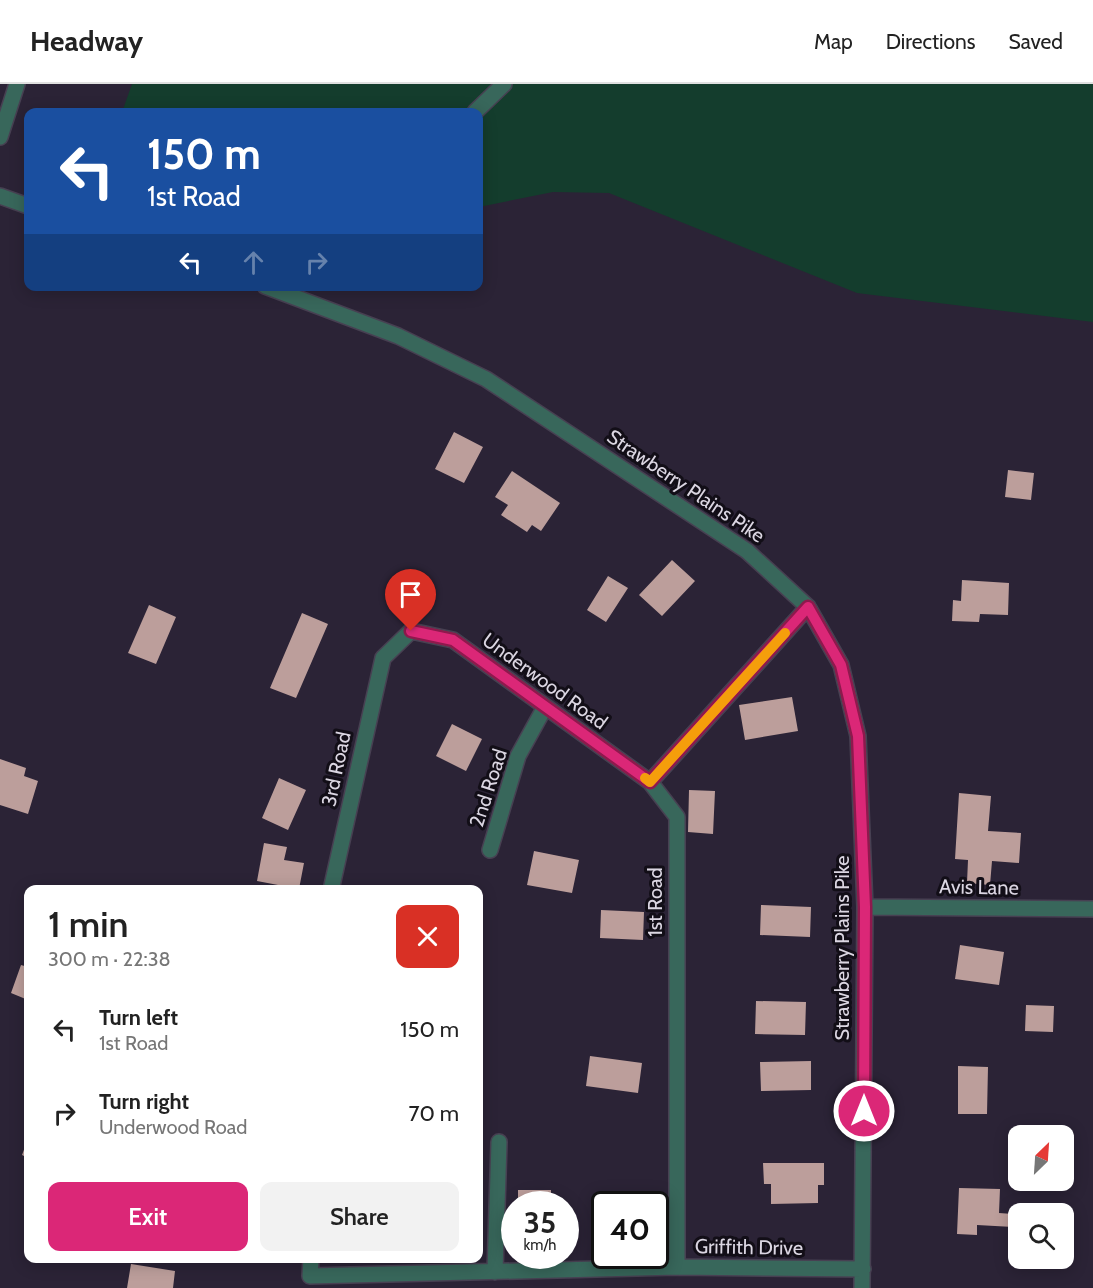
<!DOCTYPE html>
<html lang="en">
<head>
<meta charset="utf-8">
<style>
	:root { --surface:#fff; --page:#f2f2f2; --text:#222; --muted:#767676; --line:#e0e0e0; --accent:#db2777 }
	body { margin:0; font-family:Cabin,sans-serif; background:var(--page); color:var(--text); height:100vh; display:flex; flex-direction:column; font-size:22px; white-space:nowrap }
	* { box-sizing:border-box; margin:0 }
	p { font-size:20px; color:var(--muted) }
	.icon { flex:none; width:33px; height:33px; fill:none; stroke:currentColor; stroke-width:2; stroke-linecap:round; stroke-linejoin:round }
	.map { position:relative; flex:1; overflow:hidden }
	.sheet { position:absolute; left:24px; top:801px; width:459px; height:378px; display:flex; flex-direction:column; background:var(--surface); border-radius:12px; box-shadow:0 3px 15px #0003 }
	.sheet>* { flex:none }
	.top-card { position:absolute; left:24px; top:24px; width:459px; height:183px; border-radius:12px; box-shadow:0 3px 15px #0003; background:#1a4fa0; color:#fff; overflow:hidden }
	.needle { width:39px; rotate:25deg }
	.controls { position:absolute; left:1008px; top:1041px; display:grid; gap:12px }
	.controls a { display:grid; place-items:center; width:66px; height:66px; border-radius:12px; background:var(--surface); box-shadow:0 3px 15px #0003; font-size:30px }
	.speed { position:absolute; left:501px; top:1107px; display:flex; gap:12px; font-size:30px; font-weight:700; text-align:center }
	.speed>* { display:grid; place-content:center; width:78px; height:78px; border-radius:50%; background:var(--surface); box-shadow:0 3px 15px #0003; line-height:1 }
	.speed small { font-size:15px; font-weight:400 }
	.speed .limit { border:3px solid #111; border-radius:9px; background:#fff; color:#111 }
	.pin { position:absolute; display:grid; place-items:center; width:51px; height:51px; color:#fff; margin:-62px -26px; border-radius:50% 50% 50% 0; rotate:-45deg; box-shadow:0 0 6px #0007 }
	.pin .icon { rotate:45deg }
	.me { position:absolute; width:66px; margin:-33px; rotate:0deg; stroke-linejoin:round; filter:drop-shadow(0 0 4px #0008) }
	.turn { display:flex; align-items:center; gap:21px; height:126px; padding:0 24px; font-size:27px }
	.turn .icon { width:78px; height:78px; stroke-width:2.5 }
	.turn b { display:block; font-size:42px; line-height:51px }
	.lanes { display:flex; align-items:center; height:57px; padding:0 24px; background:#0003; justify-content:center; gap:30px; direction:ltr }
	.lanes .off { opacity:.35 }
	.round { display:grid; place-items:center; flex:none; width:63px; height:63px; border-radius:12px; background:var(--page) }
	.head { display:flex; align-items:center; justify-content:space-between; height:102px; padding:0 24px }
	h1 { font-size:36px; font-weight:600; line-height:45px }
	.primary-button { display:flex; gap:12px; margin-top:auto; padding:12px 24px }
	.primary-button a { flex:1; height:69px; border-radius:12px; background:var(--accent); color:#fff; font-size:24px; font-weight:600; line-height:69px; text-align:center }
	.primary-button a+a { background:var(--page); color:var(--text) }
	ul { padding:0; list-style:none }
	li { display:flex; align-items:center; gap:18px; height:84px; padding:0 24px }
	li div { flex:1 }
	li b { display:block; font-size:22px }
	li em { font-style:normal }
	header { display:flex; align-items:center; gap:36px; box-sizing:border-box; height:84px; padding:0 30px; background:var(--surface); border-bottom:2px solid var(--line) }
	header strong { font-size:28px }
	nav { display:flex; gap:33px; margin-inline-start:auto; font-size:21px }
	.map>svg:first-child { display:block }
	.green { fill:#143d2d }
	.building { fill:#bc9e9b }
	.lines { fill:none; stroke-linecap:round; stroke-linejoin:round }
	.minor-casing { stroke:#474052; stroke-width:18 }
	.minor { stroke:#38675b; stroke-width:15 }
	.route-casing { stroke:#8e194d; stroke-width:15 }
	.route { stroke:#db2777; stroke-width:10 }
	.slow { stroke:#f59e0b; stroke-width:10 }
	.labels { text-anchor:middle; stroke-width:6; stroke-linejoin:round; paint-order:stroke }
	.street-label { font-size:20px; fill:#dbd6e2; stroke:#120e17 }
</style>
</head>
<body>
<header>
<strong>Headway</strong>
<nav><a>Map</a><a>Directions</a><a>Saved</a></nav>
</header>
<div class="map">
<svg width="1093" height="1204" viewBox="0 0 1093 1204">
	<rect width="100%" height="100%" fill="#2b2336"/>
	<!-- green -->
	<path class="green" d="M132,0H1093V238L857,209L609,109L553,108L479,123L478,28H122Z"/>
	<!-- building -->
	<path class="building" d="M454,348L483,363L464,399L435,385Z
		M1008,386L1034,389L1031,416L1005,413Z
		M512,387L560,419L541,447L532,441L527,448L501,431L508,421L495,413Z
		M672,476L695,497L662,532L639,511Z
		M608,492L628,504L606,538L587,526Z
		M962,496L1009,499L1008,531L980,530L979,538L952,537L953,516L961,517Z
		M149,521L176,533L156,580L128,569Z
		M302,529L328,540L296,614L270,604Z
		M792,613L798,647L745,656L739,621Z
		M452,640L482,655L466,687L436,672Z
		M0,675L26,684L24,692L38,697L28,730L0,721Z
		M279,694L306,706L288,746L262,734Z
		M689,706L715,707L713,750L688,748Z
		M959,709L991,712L988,747L1021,749L1019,779L992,777L990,801L967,799L968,776L955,775Z
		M264,759L287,763L284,776L304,779L299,805L257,797Z
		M534,767L579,776L572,809L527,801Z
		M761,821L811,823L810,853L760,851Z
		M601,826L644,828L643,856L600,854Z
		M960,861L1004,868L999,901L955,895Z
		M21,881L28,883V916L11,909Z
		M756,917L806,918L805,951L755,950Z
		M1026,921L1054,922L1053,948L1025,947Z
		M590,972L642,979L638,1009L586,1002Z
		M811,977V1006L761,1007L760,978Z
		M958,982L988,983L987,1030H958Z
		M28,1055V1074L22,1071Z
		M763,1079H824V1101H818V1119L771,1120V1100H764Z
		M959,1104L1000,1105L999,1129L1013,1130V1143L977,1141V1151L957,1150Z
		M518,1106H551V1120H518Z
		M131,1180L175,1187L173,1204H127Z"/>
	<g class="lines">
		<!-- minor casing -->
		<g class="minor-casing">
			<path id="minor" d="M475,28L504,0
				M0,53L17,0
				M0,112L28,122
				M265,202L398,252L486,295L747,467L808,523L841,581L858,652L865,823L862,1204
				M490,766L518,672L545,623
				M331,806L383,574L411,547L453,556L650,698
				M865,823L1093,825
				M311,1174L310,1192L677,1183L863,1185
				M677,1183V733L650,698L808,523
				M495,1188L499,1058"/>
		</g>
		<!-- minor -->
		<use href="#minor" class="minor"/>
	</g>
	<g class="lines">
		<!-- route casing -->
		<g class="route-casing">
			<path id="route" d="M411,547L453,556L650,698L808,523L841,581L858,652L865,823L864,1027"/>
		</g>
		<!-- route -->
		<use href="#route" class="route"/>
		<!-- slow -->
		<path class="slow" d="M645,694L650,698L785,549"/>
	</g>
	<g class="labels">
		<!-- street labels -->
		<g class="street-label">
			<text transform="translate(686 402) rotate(34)" y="7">Strawberry Plains Pike</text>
			<text transform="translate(545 597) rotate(36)" y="7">Underwood Road</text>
			<text transform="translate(336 685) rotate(-78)" y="7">3rd Road</text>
			<text transform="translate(488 704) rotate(-72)" y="7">2nd Road</text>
			<text transform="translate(979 803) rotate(1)" y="7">Avis Lane</text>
			<text transform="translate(655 818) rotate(-90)" y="7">1st Road</text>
			<text transform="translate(842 864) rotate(-90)" y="7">Strawberry Plains Pike</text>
			<text transform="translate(749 1163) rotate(1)" y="7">Griffith Drive</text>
		</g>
	</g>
</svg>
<div class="controls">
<a><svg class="needle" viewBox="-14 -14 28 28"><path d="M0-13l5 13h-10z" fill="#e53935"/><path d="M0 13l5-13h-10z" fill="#767676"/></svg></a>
<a><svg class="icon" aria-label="search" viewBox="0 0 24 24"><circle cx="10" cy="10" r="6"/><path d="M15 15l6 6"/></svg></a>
</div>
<div class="speed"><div>35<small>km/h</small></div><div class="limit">40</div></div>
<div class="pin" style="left:411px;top:547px;background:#d93025"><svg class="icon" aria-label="arrive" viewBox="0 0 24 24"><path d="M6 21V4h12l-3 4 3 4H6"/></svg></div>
<svg class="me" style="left:864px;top:1027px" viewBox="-20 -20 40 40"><circle r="17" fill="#db2777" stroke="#fff" stroke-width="3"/><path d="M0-11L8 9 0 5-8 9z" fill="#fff"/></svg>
<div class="top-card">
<div class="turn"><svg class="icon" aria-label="left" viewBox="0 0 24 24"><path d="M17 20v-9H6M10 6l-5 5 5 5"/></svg><div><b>150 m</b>1st Road</div></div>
<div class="lanes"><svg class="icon" aria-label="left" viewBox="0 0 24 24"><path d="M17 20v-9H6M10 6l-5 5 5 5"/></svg><svg class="icon off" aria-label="ahead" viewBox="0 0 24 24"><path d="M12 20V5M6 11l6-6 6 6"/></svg><svg class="icon off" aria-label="right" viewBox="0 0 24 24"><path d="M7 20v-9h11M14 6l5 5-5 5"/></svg></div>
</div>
<section class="sheet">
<div class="head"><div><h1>1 min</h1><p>300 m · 22:38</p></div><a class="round" style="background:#d93025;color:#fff"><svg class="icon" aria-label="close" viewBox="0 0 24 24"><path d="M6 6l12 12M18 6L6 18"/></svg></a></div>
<ul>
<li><svg class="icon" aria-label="left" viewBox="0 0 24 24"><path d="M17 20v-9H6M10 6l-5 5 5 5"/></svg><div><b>Turn left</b><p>1st Road</p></div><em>150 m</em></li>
<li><svg class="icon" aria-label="right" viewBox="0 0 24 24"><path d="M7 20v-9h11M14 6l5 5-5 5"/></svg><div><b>Turn right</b><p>Underwood Road</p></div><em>70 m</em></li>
</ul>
<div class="primary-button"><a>Exit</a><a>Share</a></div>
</section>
</div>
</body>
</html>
